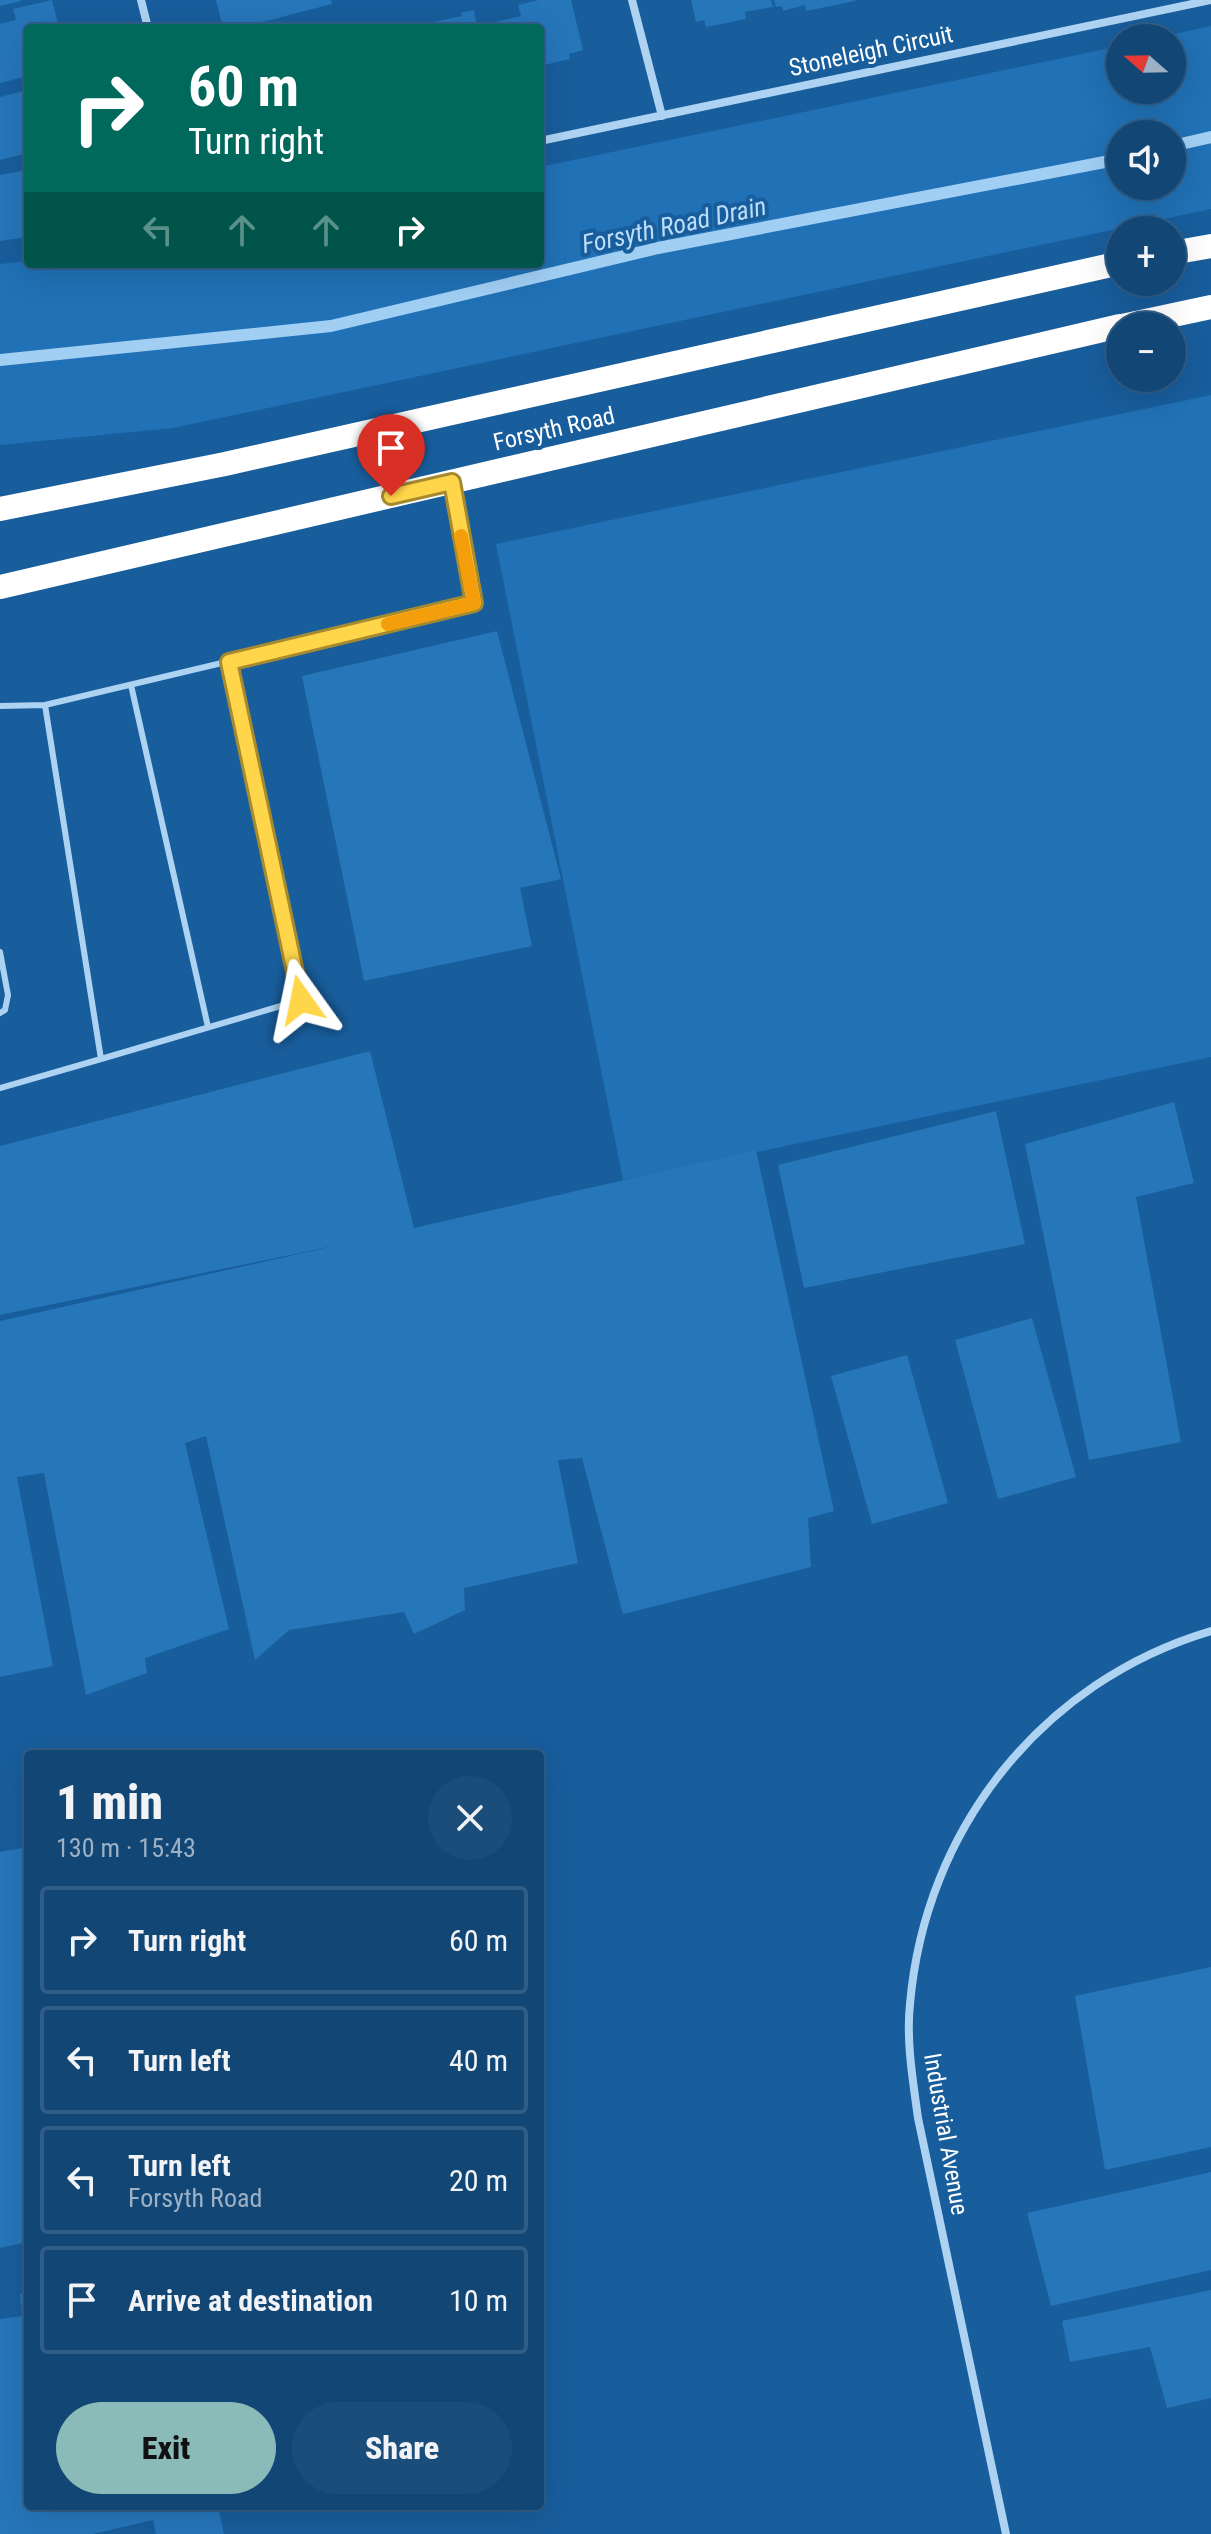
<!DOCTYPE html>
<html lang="en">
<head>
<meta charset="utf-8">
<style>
	:root { --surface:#124675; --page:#1b4d7a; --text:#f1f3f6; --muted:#9cb1c5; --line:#315e87; --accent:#8bbbb9 }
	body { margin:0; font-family:"Roboto Condensed",sans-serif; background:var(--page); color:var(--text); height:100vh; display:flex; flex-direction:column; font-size:30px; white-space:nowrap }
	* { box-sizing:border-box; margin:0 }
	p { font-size:26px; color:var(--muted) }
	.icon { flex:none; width:44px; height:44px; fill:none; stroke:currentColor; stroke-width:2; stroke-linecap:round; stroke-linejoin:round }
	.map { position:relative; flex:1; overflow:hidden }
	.drawer { position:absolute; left:24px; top:1750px; width:520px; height:760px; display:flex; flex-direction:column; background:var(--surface); border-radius:8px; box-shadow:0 8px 32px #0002,0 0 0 2px var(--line) }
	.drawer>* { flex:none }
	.top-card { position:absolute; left:24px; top:24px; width:520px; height:244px; border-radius:8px; box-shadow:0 8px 32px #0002,0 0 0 2px var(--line); background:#00695c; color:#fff; overflow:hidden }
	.needle { width:52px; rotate:290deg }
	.controls { position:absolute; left:1106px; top:24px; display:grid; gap:16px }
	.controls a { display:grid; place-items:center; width:80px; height:80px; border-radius:50%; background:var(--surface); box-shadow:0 8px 32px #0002,0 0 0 2px var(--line); font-size:40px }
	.pin { position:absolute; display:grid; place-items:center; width:68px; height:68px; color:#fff; margin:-82px -34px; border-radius:50% 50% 50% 0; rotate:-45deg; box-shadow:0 0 8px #0007 }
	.pin .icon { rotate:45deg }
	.me { position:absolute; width:88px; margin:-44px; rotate:348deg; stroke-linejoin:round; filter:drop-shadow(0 0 6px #0008) }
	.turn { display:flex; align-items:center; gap:28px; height:168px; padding:0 32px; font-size:36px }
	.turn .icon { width:104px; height:104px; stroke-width:2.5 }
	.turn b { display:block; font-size:56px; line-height:68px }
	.lanes { display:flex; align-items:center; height:76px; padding:0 32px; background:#0003; justify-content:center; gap:40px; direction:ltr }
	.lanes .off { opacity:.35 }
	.round { display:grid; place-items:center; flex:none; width:84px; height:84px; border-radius:42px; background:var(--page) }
	.summary { display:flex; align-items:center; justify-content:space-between; height:136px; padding:0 32px }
	h1 { font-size:48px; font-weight:800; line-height:60px }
	.primary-button { display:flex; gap:16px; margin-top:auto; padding:16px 32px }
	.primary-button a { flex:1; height:92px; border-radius:48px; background:var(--accent); color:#111; font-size:32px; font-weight:800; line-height:92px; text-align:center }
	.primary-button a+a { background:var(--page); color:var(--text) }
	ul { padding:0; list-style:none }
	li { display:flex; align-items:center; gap:24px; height:108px; margin:0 16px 12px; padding:0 16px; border:4px solid var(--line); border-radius:8px }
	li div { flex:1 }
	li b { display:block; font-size:30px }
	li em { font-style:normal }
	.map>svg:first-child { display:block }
	.green { fill:#2071b5; fill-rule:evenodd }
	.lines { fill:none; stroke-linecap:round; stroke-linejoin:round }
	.stream { stroke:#a1cff4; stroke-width:12 }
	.building { fill:#2676ba }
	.lane { stroke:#aed3f2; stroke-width:6 }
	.street { stroke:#aed3f2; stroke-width:8 }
	.highway { stroke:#fff; stroke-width:24 }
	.route-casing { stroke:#a68a30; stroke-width:20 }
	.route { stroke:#ffd54a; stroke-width:14 }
	.slow { stroke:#f59e0b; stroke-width:14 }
	.labels { text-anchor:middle; stroke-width:8; stroke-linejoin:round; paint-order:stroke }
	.street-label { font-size:24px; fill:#fff; stroke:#185d9c }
	.water-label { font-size:26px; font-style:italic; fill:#bbddf8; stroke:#185d9c }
</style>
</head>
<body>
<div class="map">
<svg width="1211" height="2534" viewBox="0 0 1211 2534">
	<rect width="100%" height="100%" fill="#185d9c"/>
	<!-- green -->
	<path class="green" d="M1211,26V209L173,428L0,445V264L28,261V264H540V167L1120,46V90H1172V38H1156ZM1120,134H1172V186H1120Z
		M1211,395V1057L623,1180L496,544Z"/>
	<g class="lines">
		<!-- stream -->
		<path class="stream" d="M1172,146L1211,137
			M0,360L331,326L658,248L1120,159"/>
	</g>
	<!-- building -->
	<path class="building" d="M0,0H20L21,1L0,6Z
		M52,0L59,28H28V76L0,83V24L16,20L13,9Z
		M216,0H331L332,4L239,28H223Z
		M539,0H571L583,50L569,54L570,59L540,66V28H492L491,23L521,16L518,5Z
		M691,0H771L773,7L745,12L746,19L706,27L704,20L696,22Z
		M774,0H855V1L806,11L805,5L783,11L782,6L776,7Z
		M474,10L477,28H420V25L462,16L461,13Z
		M28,90V153L0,160V97Z
		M28,170V237L0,241V175Z
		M497,631L561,879L520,888L532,946L364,981L302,676Z
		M370,1051L414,1228L756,1150L834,1511L808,1518L811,1567L623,1614L582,1458L558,1460L578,1563L464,1588L465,1610L414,1634L404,1612L289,1630L255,1660L206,1436L185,1443L229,1629L145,1658L147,1673L86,1695L44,1473L17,1477L53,1666L0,1677V1321L338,1245L0,1315V1146Z
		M1174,1102L1194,1183L1136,1197L1181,1442L1089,1460L1025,1144Z
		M996,1111L1025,1244L804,1288L778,1165Z
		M1032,1318L1076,1477L998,1499L955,1340Z
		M907,1355L948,1503L872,1524L831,1376Z
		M28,1847V2242L0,2248V1852Z
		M1211,1967V2147L1105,2170L1075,1996Z
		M1211,2172V2270L1051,2306L1027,2213Z
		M1211,2290V2398L1167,2408L1150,2347L1070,2362L1062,2321Z
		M28,2293V2506H218L224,2534H156L153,2520L93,2534H0V2319L22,2316L20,2294Z"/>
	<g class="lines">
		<!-- lane -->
		<path class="lane" d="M229,662L301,1000L101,1059L45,705L474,603L453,489
			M131,685L208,1027
			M0,706L45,705
			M0,952L8,995L5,1010L0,1013
			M0,1088L101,1059"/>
		<!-- street -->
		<path class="street" d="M141,0L148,28
			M632,0L662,116
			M540,141L1211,0
			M1006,2534L918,2118C913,2081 906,2041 910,2004C925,1829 1042,1681 1211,1631"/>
		<!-- highway -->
		<path class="highway" d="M1172,253L1211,246
			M1122,326L1211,307
			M0,509L225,464L1120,263
			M0,587L1120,326"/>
	</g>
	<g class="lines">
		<!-- route casing -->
		<g class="route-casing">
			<path id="route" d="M301,1000L229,662L474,603L452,482L391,496"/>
		</g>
		<!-- route -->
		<use href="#route" class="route"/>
		<!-- slow -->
		<path class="slow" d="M388,624L474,603L461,536"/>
	</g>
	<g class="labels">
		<!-- street labels -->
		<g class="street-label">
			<text transform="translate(871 51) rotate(-12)" y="8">Stoneleigh Circuit</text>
			<text transform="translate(554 429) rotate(-13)" y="8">Forsyth Road</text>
			<text transform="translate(946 2134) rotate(80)" y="8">Industrial Avenue</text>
		</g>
		<!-- water labels -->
		<g class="water-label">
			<text transform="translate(674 225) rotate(-12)" y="9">Forsyth Road Drain</text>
		</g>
	</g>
</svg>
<div class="controls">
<a><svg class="needle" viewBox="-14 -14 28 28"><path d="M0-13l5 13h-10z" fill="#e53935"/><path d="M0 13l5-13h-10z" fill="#9cb1c5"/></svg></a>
<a><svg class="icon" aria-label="sound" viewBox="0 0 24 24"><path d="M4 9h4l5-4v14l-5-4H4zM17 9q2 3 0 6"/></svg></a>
<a>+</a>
<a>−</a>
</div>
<div class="pin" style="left:391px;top:496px;background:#d93025"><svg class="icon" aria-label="arrive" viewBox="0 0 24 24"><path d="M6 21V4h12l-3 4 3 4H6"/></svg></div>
<svg class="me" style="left:301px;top:1000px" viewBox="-20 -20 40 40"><path d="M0-17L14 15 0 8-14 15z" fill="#ffd54a" stroke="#fff" stroke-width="4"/></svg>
<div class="top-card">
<div class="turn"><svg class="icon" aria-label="right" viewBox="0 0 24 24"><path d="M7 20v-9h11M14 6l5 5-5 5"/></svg><div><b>60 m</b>Turn right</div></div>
<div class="lanes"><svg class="icon off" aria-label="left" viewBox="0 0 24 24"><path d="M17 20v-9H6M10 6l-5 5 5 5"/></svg><svg class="icon off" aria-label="ahead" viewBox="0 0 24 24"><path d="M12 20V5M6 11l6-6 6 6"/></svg><svg class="icon off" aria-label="ahead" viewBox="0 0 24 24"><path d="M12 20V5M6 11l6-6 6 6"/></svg><svg class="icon" aria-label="right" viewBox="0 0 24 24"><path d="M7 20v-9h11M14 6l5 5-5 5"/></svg></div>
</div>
<section class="drawer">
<div class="summary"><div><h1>1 min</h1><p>130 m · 15:43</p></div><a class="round"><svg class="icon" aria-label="close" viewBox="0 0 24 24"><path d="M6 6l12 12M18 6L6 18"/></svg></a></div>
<ul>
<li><svg class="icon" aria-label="right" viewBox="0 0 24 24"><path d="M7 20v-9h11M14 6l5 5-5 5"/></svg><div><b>Turn right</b></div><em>60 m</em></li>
<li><svg class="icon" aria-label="left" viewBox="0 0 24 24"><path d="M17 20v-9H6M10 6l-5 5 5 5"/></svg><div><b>Turn left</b></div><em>40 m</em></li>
<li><svg class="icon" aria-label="left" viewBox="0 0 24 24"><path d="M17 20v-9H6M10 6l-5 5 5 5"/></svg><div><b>Turn left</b><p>Forsyth Road</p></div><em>20 m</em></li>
<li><svg class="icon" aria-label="arrive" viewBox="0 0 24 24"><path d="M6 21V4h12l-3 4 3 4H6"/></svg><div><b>Arrive at destination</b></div><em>10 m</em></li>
</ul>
<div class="primary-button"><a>Exit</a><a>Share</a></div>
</section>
</div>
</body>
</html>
